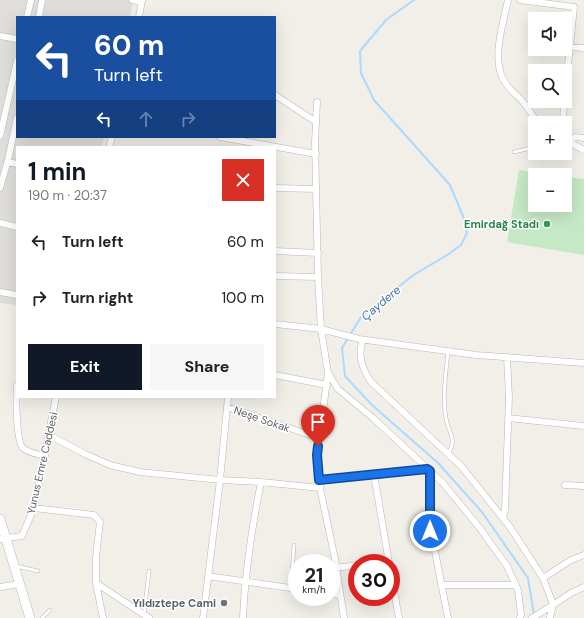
<!DOCTYPE html>
<html lang="en">
<head>
<meta charset="utf-8">
<style>
	:root { --surface:#fff; --page:#f6f6f6; --text:#222; --muted:#767676; --accent:#111827 }
	body { margin:0; font-family:"DM Sans",sans-serif; background:var(--page); color:var(--text); height:100vh; display:flex; flex-direction:column; font-size:15px; white-space:nowrap }
	* { box-sizing:border-box; margin:0 }
	p { font-size:13px; color:var(--muted) }
	.icon { flex:none; width:22px; height:22px; fill:none; stroke:currentColor; stroke-width:2; stroke-linecap:round; stroke-linejoin:round }
	.map { position:relative; flex:1; overflow:hidden }
	.side { position:absolute; left:16px; top:146px; width:260px; height:252px; display:flex; flex-direction:column; background:var(--surface); border-radius:0px; box-shadow:0 4px 16px #0002 }
	.side>* { flex:none }
	.guide { position:absolute; left:16px; top:16px; width:260px; height:122px; border-radius:0px; box-shadow:0 4px 16px #0002; background:#1a4fa0; color:#fff; overflow:hidden }
	.tools { position:absolute; left:528px; top:12px; display:grid; gap:8px }
	.tools a { display:grid; place-items:center; width:44px; height:44px; border-radius:0px; background:var(--surface); box-shadow:0 4px 16px #0002; font-size:20px }
	.speed { position:absolute; left:288px; top:554px; display:flex; gap:8px; font-size:20px; font-weight:700; text-align:center }
	.speed>* { display:grid; place-content:center; width:52px; height:52px; border-radius:50%; background:var(--surface); box-shadow:0 4px 16px #0002; line-height:1 }
	.speed small { font-size:10px; font-weight:400 }
	.speed .limit { border:6px solid #d22; background:#fff; color:#111 }
	.pin { position:absolute; display:grid; place-items:center; width:34px; height:34px; color:#fff; margin:-41px -17px; border-radius:50% 50% 50% 0; rotate:-45deg; box-shadow:0 0 4px #0007 }
	.pin .icon { rotate:45deg }
	.me { position:absolute; width:44px; margin:-22px; rotate:0deg; stroke-linejoin:round; filter:drop-shadow(0 0 3px #0008) }
	.turn { display:flex; align-items:center; gap:14px; height:84px; padding:0 12px; font-size:18px }
	.turn .icon { width:52px; height:52px; stroke-width:2.5 }
	.turn b { display:block; font-size:28px; line-height:34px }
	.lanes { display:flex; align-items:center; height:38px; padding:0 12px; background:#0003; justify-content:center; gap:20px; direction:ltr }
	.lanes .off { opacity:.35 }
	.round { display:grid; place-items:center; flex:none; width:42px; height:42px; border-radius:0px; background:var(--page) }
	.headline { display:flex; align-items:center; justify-content:space-between; height:68px; padding:0 12px }
	h1 { font-size:24px; font-weight:700; line-height:30px; color:var(--accent) }
	.action { display:flex; gap:8px; margin-top:auto; padding:8px 12px }
	.action a { flex:1; height:46px; border-radius:0px; background:var(--accent); color:#fff; font-size:16px; font-weight:700; line-height:46px; text-align:center }
	.action a+a { background:var(--page); color:var(--text) }
	ul { padding:0; list-style:none }
	li { display:flex; align-items:center; gap:12px; height:56px; padding:0 12px }
	li div { flex:1 }
	li b { display:block; font-size:15px }
	li em { font-style:normal }
	.map>svg:first-child { display:block }
	.industrial { fill:#e0deda }
	.green { fill:#c5e8c5 }
	.lines { fill:none; stroke-linecap:round; stroke-linejoin:round }
	.stream { stroke:#aadaff; stroke-width:2 }
	.service-casing { stroke:#b5b8bc; stroke-width:4 }
	.minor-casing { stroke:#b5b8bc; stroke-width:7 }
	.secondary-casing { stroke:#b6babf; stroke-width:10 }
	.service { stroke:#fff; stroke-width:3 }
	.minor { stroke:#fff; stroke-width:6 }
	.secondary { stroke:#fff; stroke-width:9 }
	.route-casing { stroke:#114b97; stroke-width:10 }
	.route { stroke:#1a73e8; stroke-width:7 }
	.leisure-dot { fill:#2e9e5b; stroke:#fff; stroke-width:1.5 }
	.worship-dot { fill:#6b7280; stroke:#fff; stroke-width:1.5 }
	.labels { text-anchor:middle; stroke-width:3; stroke-linejoin:round; paint-order:stroke }
	.leisure-label { font-size:11px; font-weight:bold; fill:#27864d; stroke:#fff; text-anchor:end }
	.street-label { font-size:11px; fill:#5f6368; stroke:#fff }
	.worship-label { font-size:11px; font-weight:bold; fill:#5b616d; stroke:#fff; text-anchor:end }
	.water-label { font-size:12px; font-style:italic; fill:#4174aa; stroke:#fff }
</style>
</head>
<body>
<div class="map">
<svg width="584" height="618" viewBox="0 0 584 618">
	<rect width="100%" height="100%" fill="#f1efe8"/>
	<!-- industrial -->
	<path class="industrial" d="M0,0H133L130,17H17V137H104L102,147H17V305L0,303Z"/>
	<!-- green -->
	<path class="green" d="M519,170L554,175H535V205H565V177L584,179V255L507,242Z"/>
	<g class="lines">
		<!-- stream -->
		<path class="stream" d="M414,0L386,20L360,51L361,73L374,100L450,185L463,216L467,233L461,245L447,255L412,276L361,317L342,348L345,376L372,405L438,463L482,512L528,578L534,615"/>
		<!-- service casing -->
		<g class="service-casing">
			<path id="service" d="M514,152L535,147
				M448,453C458,440 448,432 446,418C442,397 446,373 448,352
				M16,566L38,571
				M291,588L294,545
				M144,615L149,571
				M42,618L50,610"/>
		</g>
		<!-- minor casing -->
		<g class="minor-casing">
			<path id="minor" d="M132,0L142,2
				M508,0C503,23 492,58 503,79C508,89 517,95 524,103C529,109 533,117 538,123
				M520,0L574,7L565,94
				M27,17L31,0
				M39,17L42,0
				M139,17L142,0
				M0,36L17,39
				M569,47L584,48
				M275,95L316,122
				M317,102L315,142L318,277L321,329L328,373L317,455L320,488L335,559L344,618
				M563,123L564,101
				M0,136L17,61
				M220,137L316,154
				M565,140L584,150
				M570,142L575,137L584,138
				M109,147L112,137
				M7,162L17,164
				M0,188L8,160L17,118
				M275,188L316,189
				M0,223L17,227
				M275,251L318,253
				M275,276L318,277
				M0,292L17,295
				M275,324L321,329L359,339L476,355L584,363
				M363,340C357,355 362,369 371,382L461,466L510,527L543,578L553,604L550,618
				M328,373L338,389L373,418L442,482L479,527L507,566L518,590L521,615L520,618
				M275,375L327,385
				M17,385C16,396 16,442 23,448C28,453 38,454 45,456
				M227,407L319,438
				M508,418L584,426
				M49,435L85,454L110,465L140,472L220,480L261,482L320,488
				M430,471L431,531L448,618
				M374,474L389,563
				M319,480L427,469
				M565,485L584,486
				M34,508L94,515L100,522L96,557V583L103,618
				M503,518L505,509L509,397L507,357
				M0,539L22,536L34,508L56,397
				M371,563L388,560
				M336,568L357,565
				M391,575L399,618
				M208,576L297,589
				M543,578L571,560L584,555
				M96,583L149,618
				M441,585H516
				M0,587L19,584
				M331,594L340,595
				M203,618L220,480L228,397
				M243,618C245,572 252,527 261,482
				M532,618L573,592L584,587"/>
		</g>
		<!-- secondary casing -->
		<g class="secondary-casing">
			<path id="secondary" d="M0,519L30,618"/>
		</g>
		<!-- service -->
		<use href="#service" class="service"/>
		<!-- minor -->
		<use href="#minor" class="minor"/>
		<!-- secondary -->
		<use href="#secondary" class="secondary"/>
	</g>
	<g class="lines">
		<!-- route casing -->
		<g class="route-casing">
			<path id="route" d="M318,446L317,455L319,480L427,469L430,471V531"/>
		</g>
		<!-- route -->
		<use href="#route" class="route"/>
	</g>
	<!-- markers -->
	<circle class="leisure-dot" cx="547" cy="224" r="4"/>
	<circle class="worship-dot" cx="224" cy="603" r="4"/>
	<g class="labels">
		<!-- leisure labels -->
		<g class="leisure-label">
			<text x="539" y="228">Emirdağ Stadı</text>
		</g>
		<!-- street labels -->
		<g class="street-label">
			<text transform="translate(262 419) rotate(19)" y="4">Neşe Sokak</text>
			<text transform="translate(42 463) rotate(-77)" y="4">Yunus Emre Caddesi</text>
		</g>
		<!-- worship labels -->
		<g class="worship-label">
			<text x="216" y="607">Yıldıztepe Cami</text>
		</g>
		<!-- water labels -->
		<g class="water-label">
			<text transform="translate(381 303) rotate(-40)" y="4">Çaydere</text>
		</g>
	</g>
</svg>
<div class="tools">
<a><svg class="icon" aria-label="sound" viewBox="0 0 24 24"><path d="M4 9h4l5-4v14l-5-4H4zM17 9q2 3 0 6"/></svg></a>
<a><svg class="icon" aria-label="search" viewBox="0 0 24 24"><circle cx="10" cy="10" r="6"/><path d="M15 15l6 6"/></svg></a>
<a>+</a>
<a>−</a>
</div>
<div class="speed"><div>21<small>km/h</small></div><div class="limit">30</div></div>
<div class="pin" style="left:318px;top:446px;background:#d93025"><svg class="icon" aria-label="arrive" viewBox="0 0 24 24"><path d="M6 21V4h12l-3 4 3 4H6"/></svg></div>
<svg class="me" style="left:430px;top:531px" viewBox="-20 -20 40 40"><circle r="17" fill="#1a73e8" stroke="#fff" stroke-width="3"/><path d="M0-11L8 9 0 5-8 9z" fill="#fff"/></svg>
<div class="guide">
<div class="turn"><svg class="icon" aria-label="left" viewBox="0 0 24 24"><path d="M17 20v-9H6M10 6l-5 5 5 5"/></svg><div><b>60 m</b>Turn left</div></div>
<div class="lanes"><svg class="icon" aria-label="left" viewBox="0 0 24 24"><path d="M17 20v-9H6M10 6l-5 5 5 5"/></svg><svg class="icon off" aria-label="ahead" viewBox="0 0 24 24"><path d="M12 20V5M6 11l6-6 6 6"/></svg><svg class="icon off" aria-label="right" viewBox="0 0 24 24"><path d="M7 20v-9h11M14 6l5 5-5 5"/></svg></div>
</div>
<section class="side">
<div class="headline"><div><h1>1 min</h1><p>190 m · 20:37</p></div><a class="round" style="background:#d93025;color:#fff"><svg class="icon" aria-label="close" viewBox="0 0 24 24"><path d="M6 6l12 12M18 6L6 18"/></svg></a></div>
<ul>
<li><svg class="icon" aria-label="left" viewBox="0 0 24 24"><path d="M17 20v-9H6M10 6l-5 5 5 5"/></svg><div><b>Turn left</b></div><em>60 m</em></li>
<li><svg class="icon" aria-label="right" viewBox="0 0 24 24"><path d="M7 20v-9h11M14 6l5 5-5 5"/></svg><div><b>Turn right</b></div><em>100 m</em></li>
</ul>
<div class="action"><a>Exit</a><a>Share</a></div>
</section>
</div>
</body>
</html>
